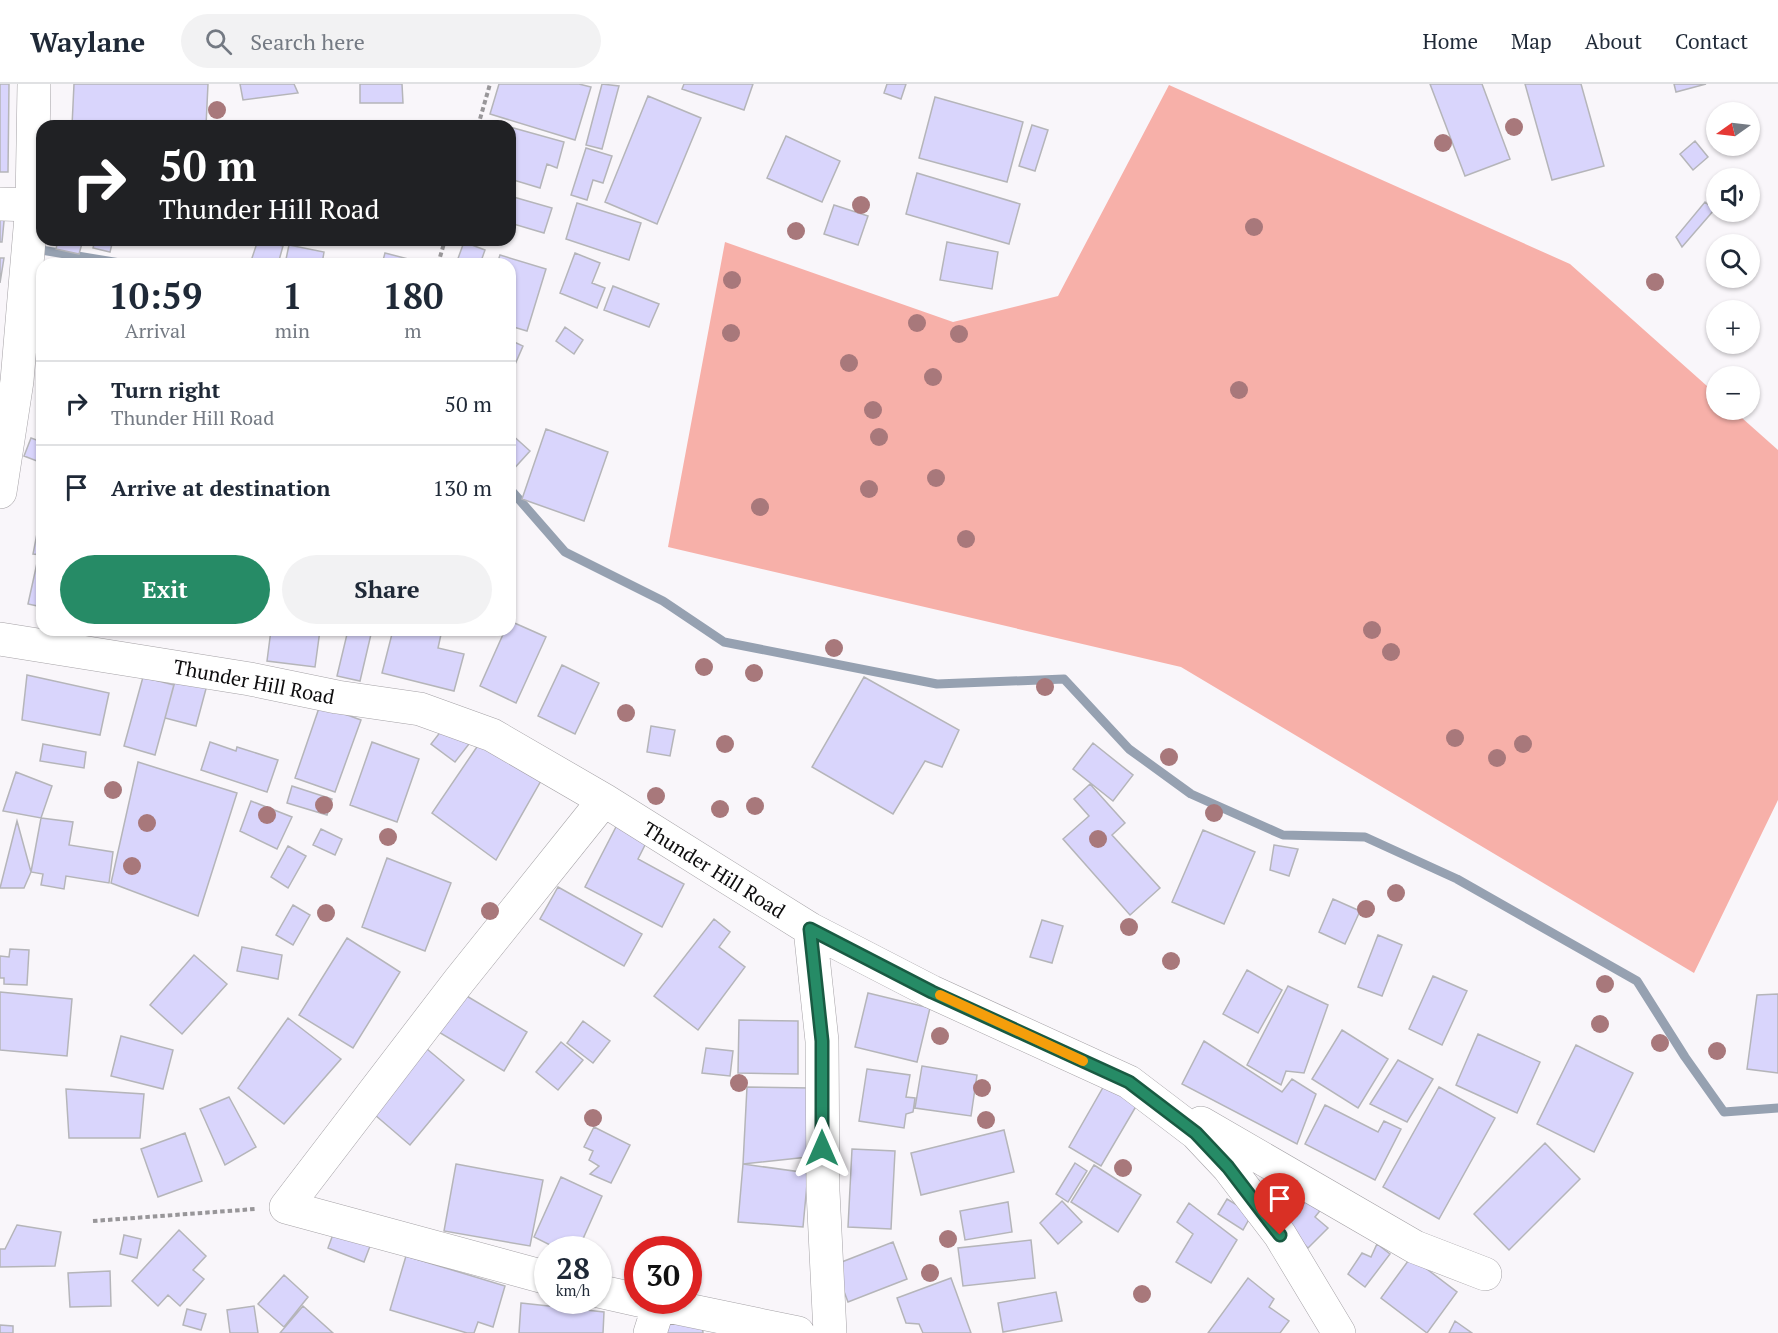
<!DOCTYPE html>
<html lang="en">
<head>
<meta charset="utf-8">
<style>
	:root { --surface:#fff; --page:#f2f2f3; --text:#1f2937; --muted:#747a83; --line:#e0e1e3; --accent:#268b66 }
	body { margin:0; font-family:"PT Serif",serif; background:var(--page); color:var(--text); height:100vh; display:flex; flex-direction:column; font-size:22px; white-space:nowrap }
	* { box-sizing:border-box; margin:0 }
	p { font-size:20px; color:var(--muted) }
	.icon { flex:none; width:33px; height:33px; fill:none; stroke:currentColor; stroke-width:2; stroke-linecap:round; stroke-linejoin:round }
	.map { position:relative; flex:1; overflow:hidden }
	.panel { position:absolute; left:36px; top:174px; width:480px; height:378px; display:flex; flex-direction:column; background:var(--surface); border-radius:18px; box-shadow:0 2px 4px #0004 }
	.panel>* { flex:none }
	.banner { position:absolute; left:36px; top:36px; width:480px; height:126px; border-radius:18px; box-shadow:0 2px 4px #0004; background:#202124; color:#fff; overflow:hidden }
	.needle { width:39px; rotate:256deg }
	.buttons { position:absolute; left:1706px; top:18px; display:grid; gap:12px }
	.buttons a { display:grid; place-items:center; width:54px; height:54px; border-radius:50%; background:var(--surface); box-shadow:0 2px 4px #0004; font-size:30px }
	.speed { position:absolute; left:534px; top:1152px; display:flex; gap:12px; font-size:30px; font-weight:700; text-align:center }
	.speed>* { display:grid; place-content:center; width:78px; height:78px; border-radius:50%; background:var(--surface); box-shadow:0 2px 4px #0004; line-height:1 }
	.speed small { font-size:15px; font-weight:400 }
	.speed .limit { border:9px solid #d22; background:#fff; color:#111 }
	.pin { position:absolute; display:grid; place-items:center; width:51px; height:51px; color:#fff; margin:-62px -26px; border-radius:50% 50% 50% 0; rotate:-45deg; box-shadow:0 0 6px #0007 }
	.pin .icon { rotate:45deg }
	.me { position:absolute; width:66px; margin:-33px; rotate:0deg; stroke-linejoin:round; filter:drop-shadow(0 0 4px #0008) }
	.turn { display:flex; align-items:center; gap:21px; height:126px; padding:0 24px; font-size:27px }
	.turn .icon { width:78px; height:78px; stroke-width:2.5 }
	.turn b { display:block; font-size:42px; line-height:51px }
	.eta { display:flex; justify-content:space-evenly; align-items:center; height:102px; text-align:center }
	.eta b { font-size:36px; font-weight:800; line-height:42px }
	.action { display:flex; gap:12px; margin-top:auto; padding:12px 24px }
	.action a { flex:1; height:69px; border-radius:36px; background:var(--accent); color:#fff; font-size:24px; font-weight:800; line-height:69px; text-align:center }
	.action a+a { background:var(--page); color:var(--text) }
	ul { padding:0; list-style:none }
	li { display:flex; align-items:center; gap:18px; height:84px; padding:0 24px; border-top:2px solid var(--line) }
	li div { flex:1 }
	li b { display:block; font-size:22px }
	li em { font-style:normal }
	header { display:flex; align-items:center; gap:36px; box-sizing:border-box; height:84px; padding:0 30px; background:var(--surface); border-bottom:2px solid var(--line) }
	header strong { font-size:28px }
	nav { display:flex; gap:33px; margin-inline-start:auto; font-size:21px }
	.search { width:420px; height:54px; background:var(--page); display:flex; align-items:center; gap:15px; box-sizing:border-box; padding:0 21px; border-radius:33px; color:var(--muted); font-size:22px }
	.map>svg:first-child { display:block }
	.park { fill:#f7b0a9 }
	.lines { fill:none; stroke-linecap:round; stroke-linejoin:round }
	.stream { stroke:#96a1b1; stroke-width:9 }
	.building { fill:#d9d5fc; stroke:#b5b5b9; stroke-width:1.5 }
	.minor-casing { stroke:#a5a2a6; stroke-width:34 }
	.major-casing { stroke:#a5a2a6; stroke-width:34 }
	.path { stroke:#989699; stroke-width:4; stroke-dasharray:4.5 3; stroke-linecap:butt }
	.minor { stroke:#fff; stroke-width:33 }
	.major { stroke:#fff; stroke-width:33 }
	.tree { fill:#a8787b }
	.route-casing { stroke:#195a42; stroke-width:15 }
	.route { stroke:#268b66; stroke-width:10 }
	.slow { stroke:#f59e0b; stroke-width:10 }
	.labels { text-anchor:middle; stroke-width:4.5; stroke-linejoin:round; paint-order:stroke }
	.street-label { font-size:20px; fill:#0e0d0e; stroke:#fff }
</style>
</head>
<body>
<header>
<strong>Waylane</strong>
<div class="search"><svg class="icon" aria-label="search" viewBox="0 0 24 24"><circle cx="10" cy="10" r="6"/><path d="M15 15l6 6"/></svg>Search here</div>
<nav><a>Home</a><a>Map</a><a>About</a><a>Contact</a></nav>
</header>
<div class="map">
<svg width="1778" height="1249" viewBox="0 0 1778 1249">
	<rect width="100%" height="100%" fill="#f9f6fa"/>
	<!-- park -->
	<path class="park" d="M1169,1L1570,180L1716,310V326H1733L1778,366V716L1694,889L1181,583L668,463L725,158L953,238L1058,212Z"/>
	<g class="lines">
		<!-- stream -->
		<path class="stream" d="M35,165L126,180
			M510,405L565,468L663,517L724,558L937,600L1064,595L1129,665L1191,710L1283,751L1365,753L1457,795L1637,897L1685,973L1724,1028L1778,1024"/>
	</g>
	<!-- building -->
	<path class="building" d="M0,0H9L8,88H0Z
		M74,0H208L206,42H72Z
		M240,0H294L298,9L243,16Z
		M360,0H402L403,19H360Z
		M499,0H579L591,3L575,56L490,30Z
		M602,0L619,2L602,65L586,61Z
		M684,0H753L744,26L682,5Z
		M887,0H906L901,15L884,9Z
		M1430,0H1482L1510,75L1465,92Z
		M1525,0H1581L1604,82L1552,96Z
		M1674,0H1706L1676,8Z
		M648,12L701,34L657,140L605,118Z
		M935,13L1023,38L1007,98L919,74Z
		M1032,41L1048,46L1035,87L1019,82Z
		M510,43L564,58L557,84L547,80L540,104L510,95Z
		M786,52L840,77L822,118L767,94Z
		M1695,57L1708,73L1693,86L1680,70Z
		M586,64L612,72L603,99L593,96L587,116L571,111Z
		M917,89L1020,120L1009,160L906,130Z
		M510,112L552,124L544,149L510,139Z
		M1705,118L1714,126L1682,163L1676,153Z
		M577,119L641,139L629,176L566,155Z
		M834,121L868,132L858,161L824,150Z
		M0,126L5,127L2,158H0Z
		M58,156H83L79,170L56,165Z
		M95,156H113L110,168L93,164Z
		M258,156L283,162L278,180H250Z
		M464,158L485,166L480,180H456Z
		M947,158L998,168L992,205L940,196Z
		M289,161L324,168L322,180H285Z
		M385,169L416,177L415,180H382Z
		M575,169L600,179L592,199L605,204L597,224L560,209Z
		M500,171L546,185L527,247L510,242V180H497Z
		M0,174H4L0,199Z
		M613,202L659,220L649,243L604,226Z
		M565,243L583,256L574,270L556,257Z
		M510,256L523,262L510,292Z
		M546,345L608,368L584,437L522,415Z
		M510,349L530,367L510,389Z
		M31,354L42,358V379L24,372Z
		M42,424V471L33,470Z
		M37,479L42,480V523L28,520Z
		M510,537L546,553L516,619L480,602L505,546H510Z
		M271,546H320L315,583L267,577Z
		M348,546H372L360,597L337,592Z
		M393,546H442L438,564L464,570L454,607L382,589Z
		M562,581L599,599L575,650L538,632Z
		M27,591L109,609L100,651L22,636Z
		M143,593L174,601L155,671L124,662Z
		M176,593L207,601L196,642L165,634Z
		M864,593L959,646L942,683L925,677L893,730L812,683Z
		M320,621L361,636L335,708L295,694Z
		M445,642L469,660L455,678L431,660Z
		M651,642L675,646L670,672L647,668Z
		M483,654L542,695L496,776L432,729Z
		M210,658L236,667L237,663L278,676L267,708L201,686Z
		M372,658L419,675L397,738L350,721Z
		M1093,659L1133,691L1113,717L1073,685Z
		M43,660L86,668L84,684L40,677Z
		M138,678L237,709L198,832L111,799Z
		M16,688L52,702L41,734L3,727Z
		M1090,700L1125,739L1112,751L1160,804L1130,831L1063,755L1089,732L1074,715Z
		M292,702L332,715L327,731L287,719Z
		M251,717L292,733L277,765L240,747Z
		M41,734L73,738L69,761L113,768L109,799L66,792L64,805L41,801L43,790L31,788Z
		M17,737L31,788L24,804H0Z
		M617,741L647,757L638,775L684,800L662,843L585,803Z
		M321,745L342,755L335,771L313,761Z
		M1203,746L1255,768L1224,840L1172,818Z
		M1274,761L1298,765L1289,792L1270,786Z
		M288,762L306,772L288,804L271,793Z
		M387,774L451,799L425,867L362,843Z
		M558,803L642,850L624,882L540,835Z
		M1333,815L1360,827L1345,860L1319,848Z
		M293,821L310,831L293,861L276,851Z
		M714,835L730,848L719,863L745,883L698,946L654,912Z
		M1042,836L1063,842L1052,879L1030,873Z
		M1378,851L1402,861L1382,912L1358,903Z
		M347,854L400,888L353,964L299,931Z
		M242,863L282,871L278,895L237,887Z
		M10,865L29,866L27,901L4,900V894H0V872L9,873Z
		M194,871L227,900L182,950L150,921Z
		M1247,886L1282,906L1258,949L1223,930Z
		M1433,892L1467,907L1442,961L1409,945Z
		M1288,902L1328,921L1304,989L1286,987L1281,1001L1247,981Z
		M0,908L72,915L67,972L0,966Z
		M460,908L527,948L504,987L437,947Z
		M868,909L930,924L917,978L855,963Z
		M1778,910V989L1747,985L1757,911Z
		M288,934L341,975L284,1040L238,1004Z
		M739,936L798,937V990L738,989Z
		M583,937L610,957L593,979L567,959Z
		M1342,946L1388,975L1358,1024L1312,995Z
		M1478,950L1540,978L1517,1029L1456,1001Z
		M121,952L173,966L163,1005L111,992Z
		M1204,957L1282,1008L1292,995L1316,1010L1297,1060L1182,1000Z
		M561,958L583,976L558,1006L536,988Z
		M421,960L464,996L410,1061L368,1025Z
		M1576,961L1633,989L1594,1068L1537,1040Z
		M706,964L733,967L730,992L702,989Z
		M1398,976L1433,995L1407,1038L1370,1020Z
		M922,982L977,991L971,1032L915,1024Z
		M867,985L910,991L906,1013L915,1014L913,1028L906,1030L904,1044L859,1037Z
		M1105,1000L1138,1019L1101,1082L1069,1063Z
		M747,1003L810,1004L808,1073L743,1080Z
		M1439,1003L1495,1034L1439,1135L1383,1103Z
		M66,1005L144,1010L140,1054H69Z
		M229,1013L256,1063L225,1081L200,1025Z
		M1325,1021L1378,1048L1384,1037L1401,1045L1375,1096L1305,1060Z
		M594,1043L630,1061L611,1099L590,1090L599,1082L589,1076L593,1067L584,1063Z
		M1004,1046L1014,1088L921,1111L911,1069Z
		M185,1049L202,1097L158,1113L141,1065Z
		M1545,1059L1580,1095L1509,1166L1474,1130Z
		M852,1065L895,1067L891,1145L848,1143Z
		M1075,1079L1087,1087L1068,1118L1056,1110Z
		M456,1080L543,1096L530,1162L444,1147Z
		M743,1080L808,1089L803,1143L738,1138Z
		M1094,1081L1141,1111L1118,1148L1071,1118Z
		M561,1093L602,1112L578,1166H560L534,1153Z
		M1227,1115L1252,1130L1243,1146L1218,1130Z
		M1307,1115L1323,1123L1315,1133L1328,1144L1308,1164L1287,1144Z
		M1062,1117L1082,1138L1058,1160L1040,1139Z
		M1008,1118L1012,1148L965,1156L960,1127Z
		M1189,1119L1237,1156L1211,1199L1176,1178L1193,1150L1177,1138Z
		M17,1141L61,1148L55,1182L0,1183V1165H5Z
		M336,1142L372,1157L364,1178L328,1164Z
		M179,1146L206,1172L193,1186L204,1195L180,1222L168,1211L158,1222L132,1197Z
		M124,1151L141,1155L137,1174L120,1170Z
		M1031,1156L1035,1194L963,1202L958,1164Z
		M893,1158L907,1195L848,1218L834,1181Z
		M1377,1160L1390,1170L1365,1203L1348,1190L1362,1169L1371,1173Z
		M406,1172L505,1202L493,1243L478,1238L474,1249H467L390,1226Z
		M1411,1173L1457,1208L1427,1249L1381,1214Z
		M110,1187L111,1222L70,1223L68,1189Z
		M284,1191L308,1213L284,1243L258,1220Z
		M951,1194L971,1249H923L919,1240L906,1239L897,1214Z
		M1248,1194L1274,1215L1269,1223L1289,1237L1280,1249H1208Z
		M1056,1208L1062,1237L1003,1248L998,1219Z
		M521,1219L604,1228L603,1249H519Z
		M254,1222L258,1249H230L227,1226Z
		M303,1222L333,1249H280Z
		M187,1225L206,1230L201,1246L183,1241Z
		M702,1236L703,1249H661L660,1238Z
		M1455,1237L1472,1249H1449Z
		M0,1241L13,1242V1249H0Z"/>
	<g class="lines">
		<!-- minor casing -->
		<g class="minor-casing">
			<path id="minor" d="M0,120L32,121
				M0,555L250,595L337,613L420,625L492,651L604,716L810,845L932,908L1129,998L1196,1049L1228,1083L1280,1151L1339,1249
				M810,845L822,957L823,1107L830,1249
				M1201,1039L1415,1163L1485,1190
				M548,1194L286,1123L459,897L604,716
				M598,1207L638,1216
				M639,1216L798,1249
				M650,1249L659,1221"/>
		</g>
		<!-- major casing -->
		<g class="major-casing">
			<path id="major" d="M0,408L17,297L32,121L34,0"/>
		</g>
		<!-- path -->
		<path class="path" d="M478,42L490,0
			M438,180L445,156
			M93,1137L255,1125"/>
		<!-- minor -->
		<use href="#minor" class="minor"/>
		<!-- major -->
		<use href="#major" class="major"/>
	</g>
	<!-- trees -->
	<g class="tree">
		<circle cx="217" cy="26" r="9"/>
		<circle cx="1514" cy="43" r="9"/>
		<circle cx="1443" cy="59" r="9"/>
		<circle cx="861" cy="121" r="9"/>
		<circle cx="1254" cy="143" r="9"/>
		<circle cx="796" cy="147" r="9"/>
		<circle cx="732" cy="196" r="9"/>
		<circle cx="1655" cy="198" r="9"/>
		<circle cx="917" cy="239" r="9"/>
		<circle cx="731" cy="249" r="9"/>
		<circle cx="959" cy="250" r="9"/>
		<circle cx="849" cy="279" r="9"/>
		<circle cx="933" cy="293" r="9"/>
		<circle cx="1239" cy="306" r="9"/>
		<circle cx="873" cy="326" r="9"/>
		<circle cx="879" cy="353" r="9"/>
		<circle cx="936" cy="394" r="9"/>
		<circle cx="869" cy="405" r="9"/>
		<circle cx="760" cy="423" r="9"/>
		<circle cx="966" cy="455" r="9"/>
		<circle cx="1372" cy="546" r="9"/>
		<circle cx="834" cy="564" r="9"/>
		<circle cx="1391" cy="568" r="9"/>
		<circle cx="704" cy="583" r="9"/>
		<circle cx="754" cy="589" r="9"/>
		<circle cx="1045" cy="603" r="9"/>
		<circle cx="626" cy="629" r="9"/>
		<circle cx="1455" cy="654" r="9"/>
		<circle cx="725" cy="660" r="9"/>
		<circle cx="1523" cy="660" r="9"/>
		<circle cx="1169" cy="673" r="9"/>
		<circle cx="1497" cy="674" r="9"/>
		<circle cx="113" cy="706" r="9"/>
		<circle cx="656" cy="712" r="9"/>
		<circle cx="324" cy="721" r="9"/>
		<circle cx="755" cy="722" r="9"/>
		<circle cx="720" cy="725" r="9"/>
		<circle cx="1214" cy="729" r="9"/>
		<circle cx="267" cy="731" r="9"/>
		<circle cx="147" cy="739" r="9"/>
		<circle cx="388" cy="753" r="9"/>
		<circle cx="1098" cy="755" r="9"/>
		<circle cx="132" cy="782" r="9"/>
		<circle cx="1396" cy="809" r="9"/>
		<circle cx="1366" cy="825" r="9"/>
		<circle cx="490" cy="827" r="9"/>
		<circle cx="326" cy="829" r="9"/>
		<circle cx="1129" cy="843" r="9"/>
		<circle cx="1171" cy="877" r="9"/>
		<circle cx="1605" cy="900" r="9"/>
		<circle cx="1600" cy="940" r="9"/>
		<circle cx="940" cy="952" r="9"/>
		<circle cx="1660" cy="959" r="9"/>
		<circle cx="1717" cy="967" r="9"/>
		<circle cx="739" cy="999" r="9"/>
		<circle cx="982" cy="1004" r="9"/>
		<circle cx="593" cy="1034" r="9"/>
		<circle cx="986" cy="1036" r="9"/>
		<circle cx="1123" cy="1084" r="9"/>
		<circle cx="948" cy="1155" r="9"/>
		<circle cx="930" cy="1189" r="9"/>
		<circle cx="1142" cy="1210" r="9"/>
	</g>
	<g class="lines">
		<!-- route casing -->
		<g class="route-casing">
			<path id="route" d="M822,1064V957L810,845L932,908L1129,998L1196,1049L1228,1083L1280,1151"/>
		</g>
		<!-- route -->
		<use href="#route" class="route"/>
		<!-- slow -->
		<path class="slow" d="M940,911L1083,977"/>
	</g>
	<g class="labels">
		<!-- street labels -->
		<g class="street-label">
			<text transform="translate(254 598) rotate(11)" y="7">Thunder Hill Road</text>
			<text transform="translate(714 786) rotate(32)" y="7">Thunder Hill Road</text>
		</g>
	</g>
</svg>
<div class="buttons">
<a><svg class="needle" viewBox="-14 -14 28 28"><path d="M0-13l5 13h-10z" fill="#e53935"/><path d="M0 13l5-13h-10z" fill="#747a83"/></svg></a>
<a><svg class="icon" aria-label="sound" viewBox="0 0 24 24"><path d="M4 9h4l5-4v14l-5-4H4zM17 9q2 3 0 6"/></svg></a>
<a><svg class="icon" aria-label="search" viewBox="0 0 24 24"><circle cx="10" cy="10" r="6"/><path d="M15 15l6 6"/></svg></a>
<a>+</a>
<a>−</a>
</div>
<div class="speed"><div>28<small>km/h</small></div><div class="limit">30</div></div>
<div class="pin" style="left:1280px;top:1151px;background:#d93025"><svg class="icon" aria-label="arrive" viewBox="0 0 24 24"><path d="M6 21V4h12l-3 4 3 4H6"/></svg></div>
<svg class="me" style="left:822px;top:1064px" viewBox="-20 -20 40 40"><path d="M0-17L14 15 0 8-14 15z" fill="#268b66" stroke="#fff" stroke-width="4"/></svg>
<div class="banner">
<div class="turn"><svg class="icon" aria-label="right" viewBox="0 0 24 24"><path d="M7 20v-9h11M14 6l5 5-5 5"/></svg><div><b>50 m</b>Thunder Hill Road</div></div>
</div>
<section class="panel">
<div class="eta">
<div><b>10:59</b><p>Arrival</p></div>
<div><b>1</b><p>min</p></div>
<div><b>180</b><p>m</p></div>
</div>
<ul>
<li><svg class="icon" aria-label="right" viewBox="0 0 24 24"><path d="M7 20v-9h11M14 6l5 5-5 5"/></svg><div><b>Turn right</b><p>Thunder Hill Road</p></div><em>50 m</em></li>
<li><svg class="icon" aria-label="arrive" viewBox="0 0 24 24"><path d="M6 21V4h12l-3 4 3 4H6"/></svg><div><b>Arrive at destination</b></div><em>130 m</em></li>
</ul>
<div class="action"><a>Exit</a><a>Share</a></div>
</section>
</div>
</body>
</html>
